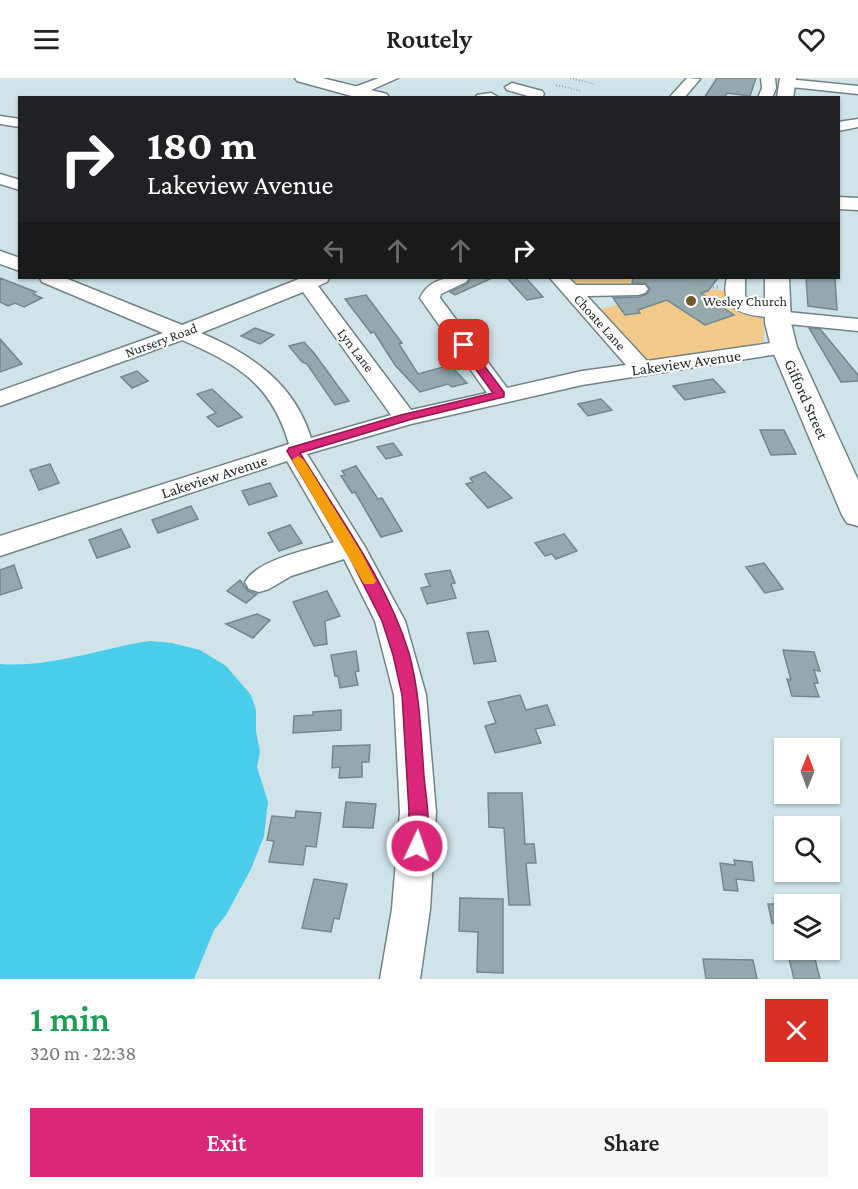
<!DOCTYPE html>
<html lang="en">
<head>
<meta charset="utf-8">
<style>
	:root { --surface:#fff; --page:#f6f6f6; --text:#222; --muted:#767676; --accent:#db2777 }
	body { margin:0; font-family:"Crimson Pro",serif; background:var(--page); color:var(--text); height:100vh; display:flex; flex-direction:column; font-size:22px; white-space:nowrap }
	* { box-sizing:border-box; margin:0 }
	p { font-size:20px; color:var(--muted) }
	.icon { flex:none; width:33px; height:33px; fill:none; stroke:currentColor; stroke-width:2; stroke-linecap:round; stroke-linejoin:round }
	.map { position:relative; height:901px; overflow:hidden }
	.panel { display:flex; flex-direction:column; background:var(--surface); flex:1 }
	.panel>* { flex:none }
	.top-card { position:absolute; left:18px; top:18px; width:822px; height:183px; border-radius:0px; box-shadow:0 2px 4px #0004; background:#202124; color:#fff; overflow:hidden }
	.needle { width:39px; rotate:1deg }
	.buttons { position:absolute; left:774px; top:660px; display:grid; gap:12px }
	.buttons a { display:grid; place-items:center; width:66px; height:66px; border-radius:0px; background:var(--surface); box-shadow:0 2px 4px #0004; font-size:30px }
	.pin { position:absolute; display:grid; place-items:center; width:51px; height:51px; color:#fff; margin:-26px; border-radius:12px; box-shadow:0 3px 9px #0006 }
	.me { position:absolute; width:66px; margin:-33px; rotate:3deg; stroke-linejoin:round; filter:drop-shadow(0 0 4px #0008) }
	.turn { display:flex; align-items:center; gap:21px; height:126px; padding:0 30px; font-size:27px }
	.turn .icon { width:78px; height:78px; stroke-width:2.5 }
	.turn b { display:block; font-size:42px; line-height:51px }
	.lanes { display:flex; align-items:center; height:57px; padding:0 30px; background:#0003; justify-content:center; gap:30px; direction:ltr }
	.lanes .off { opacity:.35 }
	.round { display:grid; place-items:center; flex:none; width:63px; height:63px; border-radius:0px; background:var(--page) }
	.head { display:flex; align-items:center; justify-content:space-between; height:102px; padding:0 30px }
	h1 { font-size:36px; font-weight:600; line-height:45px; color:#1e9e55 }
	.action { display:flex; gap:12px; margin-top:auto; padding:12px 30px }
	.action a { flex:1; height:69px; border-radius:0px; background:var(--accent); color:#fff; font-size:24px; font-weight:600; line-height:69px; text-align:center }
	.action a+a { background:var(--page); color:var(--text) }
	header { display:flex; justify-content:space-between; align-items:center; height:78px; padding:0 30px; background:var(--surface); font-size:27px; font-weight:600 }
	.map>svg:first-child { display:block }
	.green { fill:#f1ca8a }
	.water { fill:#49cdeb }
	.building { fill:#95a8ad; stroke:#75878c; stroke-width:1.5 }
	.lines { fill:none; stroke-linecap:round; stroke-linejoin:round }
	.minor-casing { stroke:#718388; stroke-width:3 }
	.major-casing { stroke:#718388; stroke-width:3 }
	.path-far1 { stroke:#8d9ca1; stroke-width:1.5; stroke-dasharray:1 2; stroke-linecap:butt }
	.path { stroke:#8d9ca1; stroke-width:2; stroke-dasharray:1 3; stroke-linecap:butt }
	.minor { fill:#fff; fill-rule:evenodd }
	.major { fill:#fff; fill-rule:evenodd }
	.route { fill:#db2777; stroke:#8e194d; stroke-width:1.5 }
	.slow { fill:#f59e0b }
	.poi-dot { fill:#725729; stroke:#fff; stroke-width:2 }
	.labels { text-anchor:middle; stroke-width:4.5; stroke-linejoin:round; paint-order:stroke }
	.far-poi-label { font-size:14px; fill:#252c2e; stroke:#fff; text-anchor:start }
	.far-street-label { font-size:14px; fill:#252c2e; stroke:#fff }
	.street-label { font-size:16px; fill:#252c2e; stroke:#fff }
</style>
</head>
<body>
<header><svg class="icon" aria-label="menu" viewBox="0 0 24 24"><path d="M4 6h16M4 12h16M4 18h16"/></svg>Routely<svg class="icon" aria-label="heart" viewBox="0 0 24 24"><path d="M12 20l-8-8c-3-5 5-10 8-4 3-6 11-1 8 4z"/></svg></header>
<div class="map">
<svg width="858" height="901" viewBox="0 0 858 901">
	<rect width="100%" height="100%" fill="#cfe3e9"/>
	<!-- green -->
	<path class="green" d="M566,200H621L632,202L629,205L630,209L577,211Z
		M703,211L724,212L763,237L764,263L745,269L644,283L596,232L618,227L625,237L640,235L634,226L645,225L640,216L650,215L661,224L670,221L705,247L734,237L698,215Z"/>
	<!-- water -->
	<path class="water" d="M150,563L172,565L200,572L226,588L251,617L256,632V653L260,674L257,689L268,724L264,758L251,791L226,837L214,852L194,901H0V586C50,590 102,570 150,563Z"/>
	<!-- building -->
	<path class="building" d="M717,0H756L750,18L727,15L724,20H704Z
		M0,200L36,214L33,216L42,220L24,229L15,225L8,228L0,224Z
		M471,200H492L455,217L450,214L467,206Z
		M507,200H526L543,219L527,222Z
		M633,200H718L708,213L701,215L734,237L705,247L667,222L638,232L640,235L625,237L613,220L639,219L647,216L650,211L645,205H632Z
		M806,200H835L837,232L808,228Z
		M366,217L402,265L399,266L418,296L450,287L467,305L452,309L448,306L420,314L395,287L374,254L371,255L345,221Z
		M255,250L274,257L260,266L241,258Z
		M809,250L820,251L858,297V303L841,304Z
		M0,261L22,286L0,294Z
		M304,264L314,275L349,323L335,327L307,286L302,284L289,268Z
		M137,293L148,303L132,310L121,299Z
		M713,301L725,314L685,322L673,308Z
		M212,311L242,339L218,349L207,339L216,335L197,316Z
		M601,321L612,332L588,338L578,326Z
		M760,352H784L796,376L771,377Z
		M393,365L402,377L386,381L377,369Z
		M50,386L59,405L39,412L30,392Z
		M356,388L378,421L382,420L402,453L381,459L355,414L352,415L341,398L345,397L342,393Z
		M485,394L512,420L488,430L466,406L473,404L470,400Z
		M270,405L277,418L249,427L242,413Z
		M191,428L198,441L158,455L152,442Z
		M290,447L302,465L279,473L268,455Z
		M121,451L130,469L97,480L89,462Z
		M564,456L577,473L556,481L552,476L545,478L535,465Z
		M764,485L783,511L765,515L746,489Z
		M14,487L22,510L0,517V492Z
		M450,492L455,505L451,506L456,520L427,526L421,510L430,508L425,496Z
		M240,502L248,513L257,516L246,525L227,513Z
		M327,513L340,538L325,543L327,566L314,568L293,524Z
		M257,536L270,542L253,560L226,546Z
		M488,553L496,583L474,586L467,555Z
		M783,572L814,574L820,593L814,592L818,605H814L819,619L792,618L787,601L791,602Z
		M356,573L359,593L355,594L358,607L340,610L338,598H335L331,577Z
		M520,617L526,632L547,627L555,647L535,651L541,665L495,675L485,648L496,645L488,624Z
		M341,632V652L293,655L294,638L313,637V634Z
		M370,667L369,684H362V699L339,700L340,689L332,690L333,668Z
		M488,715H522L525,766H534L536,785H526L530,827H509L504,750L489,749Z
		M346,724L376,726L373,750L343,749Z
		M296,733L321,735L316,769L306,768L303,787L269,784L274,763L267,762L272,738L295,740Z
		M734,782L752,784L754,803L736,801L738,813L724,812L720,785L735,787Z
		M314,801L347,806L339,841L334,840L331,854L302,850Z
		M460,820L503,821V895L477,894L478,854L459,853Z
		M768,826H784V846L772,845Z
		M788,876L814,877L820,901H794Z
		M703,881L753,882L757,901H706Z"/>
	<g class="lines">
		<!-- minor casing -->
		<g class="minor-casing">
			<path id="minor" d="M379,0H398L362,16H352L350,13L352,10Z
				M687,0L700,1L684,20H669Z
				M761,0H775L776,10L772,20H758L762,10Z
				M787,1L858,8V16L782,8L780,5Z
				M512,5L542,13L544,16L542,19L535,20L507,12L505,9Z
				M491,15L498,19L475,20L477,17Z
				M0,38L20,41V49L0,46Z
				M858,41V49L838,53V44Z
				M0,96L20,102V112L0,106Z
				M0,173L20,180V193L0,186Z
				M40,200H65L182,247L299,201L329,200L327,204L318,208L411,332L487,315L420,220C429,200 450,198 469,200L466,204L441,216L440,220L507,310L582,293L626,287L550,200H569L576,207H645L648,211L645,215L638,217L587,218L647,283L784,263L792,264L795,269L792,274L784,275L582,307L411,346L307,376L365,469L405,543L426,617L436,734L430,831L420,901H380L392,831L400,734L394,617L375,543L344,481L291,498L269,511L259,514L249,511L245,504C258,481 309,472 334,464L287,383L0,478V458L289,366C271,305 237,286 182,262L0,328V313L163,255L42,204ZM303,214L391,337L311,360C294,305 251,276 201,255Z
				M727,200H745V218L755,226L784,230L787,234L858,241V253L778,245L771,243L768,239C742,237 719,231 727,200Z"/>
		</g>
		<!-- major casing -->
		<g class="major-casing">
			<path id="major" d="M295,0H322L387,16L389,20H359L297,3Z
				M780,0H796L793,20H777Z
				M838,119L858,120V132L838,131Z
				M765,200H789L791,245L797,269L858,402V448L847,445L842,437L771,269L765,245Z"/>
		</g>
		<!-- path-far1 -->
		<path class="path-far1" d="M570,0L594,6
			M556,7L582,13"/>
		<!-- path -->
		<path class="path" d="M693,204L718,208
			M693,207L719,210"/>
		<!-- minor -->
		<use href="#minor" class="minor"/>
		<!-- major -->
		<use href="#major" class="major"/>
	</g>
	<!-- route -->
	<path class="route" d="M464,264L467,265L504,314V319L409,342L300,375C339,439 387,503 409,575C420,615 421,657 424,698C426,721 433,753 423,775L417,777L410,775L407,768L409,734L402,617L393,577L382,543L349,478L287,373L289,370L401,337L493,315L458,267Z"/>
	<!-- slow -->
	<path class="slow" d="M298,378L304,382L361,474L376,503L374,506H364L292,382Z"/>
	<!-- markers -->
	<circle class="poi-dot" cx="691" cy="223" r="6"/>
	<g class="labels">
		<!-- far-poi labels -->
		<g class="far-poi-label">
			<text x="703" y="228">Wesley Church</text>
		</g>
		<!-- far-street labels -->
		<g class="far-street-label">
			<text transform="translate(600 244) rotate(48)" y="5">Choate Lane</text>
			<text transform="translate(161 262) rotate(-20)" y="5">Nursery Road</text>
			<text transform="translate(356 272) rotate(53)" y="5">Lyn Lane</text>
		</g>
		<!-- street labels -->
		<g class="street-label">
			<text transform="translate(686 284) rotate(-8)" y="6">Lakeview Avenue</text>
			<text transform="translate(807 321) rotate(66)" y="6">Gifford Street</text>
			<text transform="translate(214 398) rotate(-18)" y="6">Lakeview Avenue</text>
		</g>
	</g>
</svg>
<div class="buttons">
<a><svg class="needle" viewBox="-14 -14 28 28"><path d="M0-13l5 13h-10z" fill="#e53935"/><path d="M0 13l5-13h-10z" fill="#767676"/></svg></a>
<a><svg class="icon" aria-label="search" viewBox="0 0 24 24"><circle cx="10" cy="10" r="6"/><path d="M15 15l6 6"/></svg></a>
<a><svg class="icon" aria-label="layers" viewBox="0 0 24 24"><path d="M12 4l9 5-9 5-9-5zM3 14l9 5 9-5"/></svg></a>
</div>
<div class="pin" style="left:464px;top:267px;background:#d93025"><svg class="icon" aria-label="arrive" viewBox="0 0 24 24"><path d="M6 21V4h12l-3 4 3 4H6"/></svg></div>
<svg class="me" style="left:417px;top:768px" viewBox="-20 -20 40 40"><circle r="17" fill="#db2777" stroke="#fff" stroke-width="3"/><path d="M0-11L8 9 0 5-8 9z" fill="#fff"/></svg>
<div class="top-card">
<div class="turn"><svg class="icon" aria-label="right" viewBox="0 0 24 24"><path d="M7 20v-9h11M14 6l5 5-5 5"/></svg><div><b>180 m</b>Lakeview Avenue</div></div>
<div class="lanes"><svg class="icon off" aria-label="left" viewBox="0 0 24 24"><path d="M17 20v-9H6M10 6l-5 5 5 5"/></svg><svg class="icon off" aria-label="ahead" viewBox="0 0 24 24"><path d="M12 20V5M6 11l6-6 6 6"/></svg><svg class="icon off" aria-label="ahead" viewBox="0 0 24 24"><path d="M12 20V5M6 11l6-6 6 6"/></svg><svg class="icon" aria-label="right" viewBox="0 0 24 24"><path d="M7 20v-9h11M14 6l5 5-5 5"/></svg></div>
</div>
</div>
<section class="panel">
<div class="head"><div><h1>1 min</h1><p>320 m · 22:38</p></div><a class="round" style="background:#d93025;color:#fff"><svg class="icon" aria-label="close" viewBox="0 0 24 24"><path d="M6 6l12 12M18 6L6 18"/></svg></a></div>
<div class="action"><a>Exit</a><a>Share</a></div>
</section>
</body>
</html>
